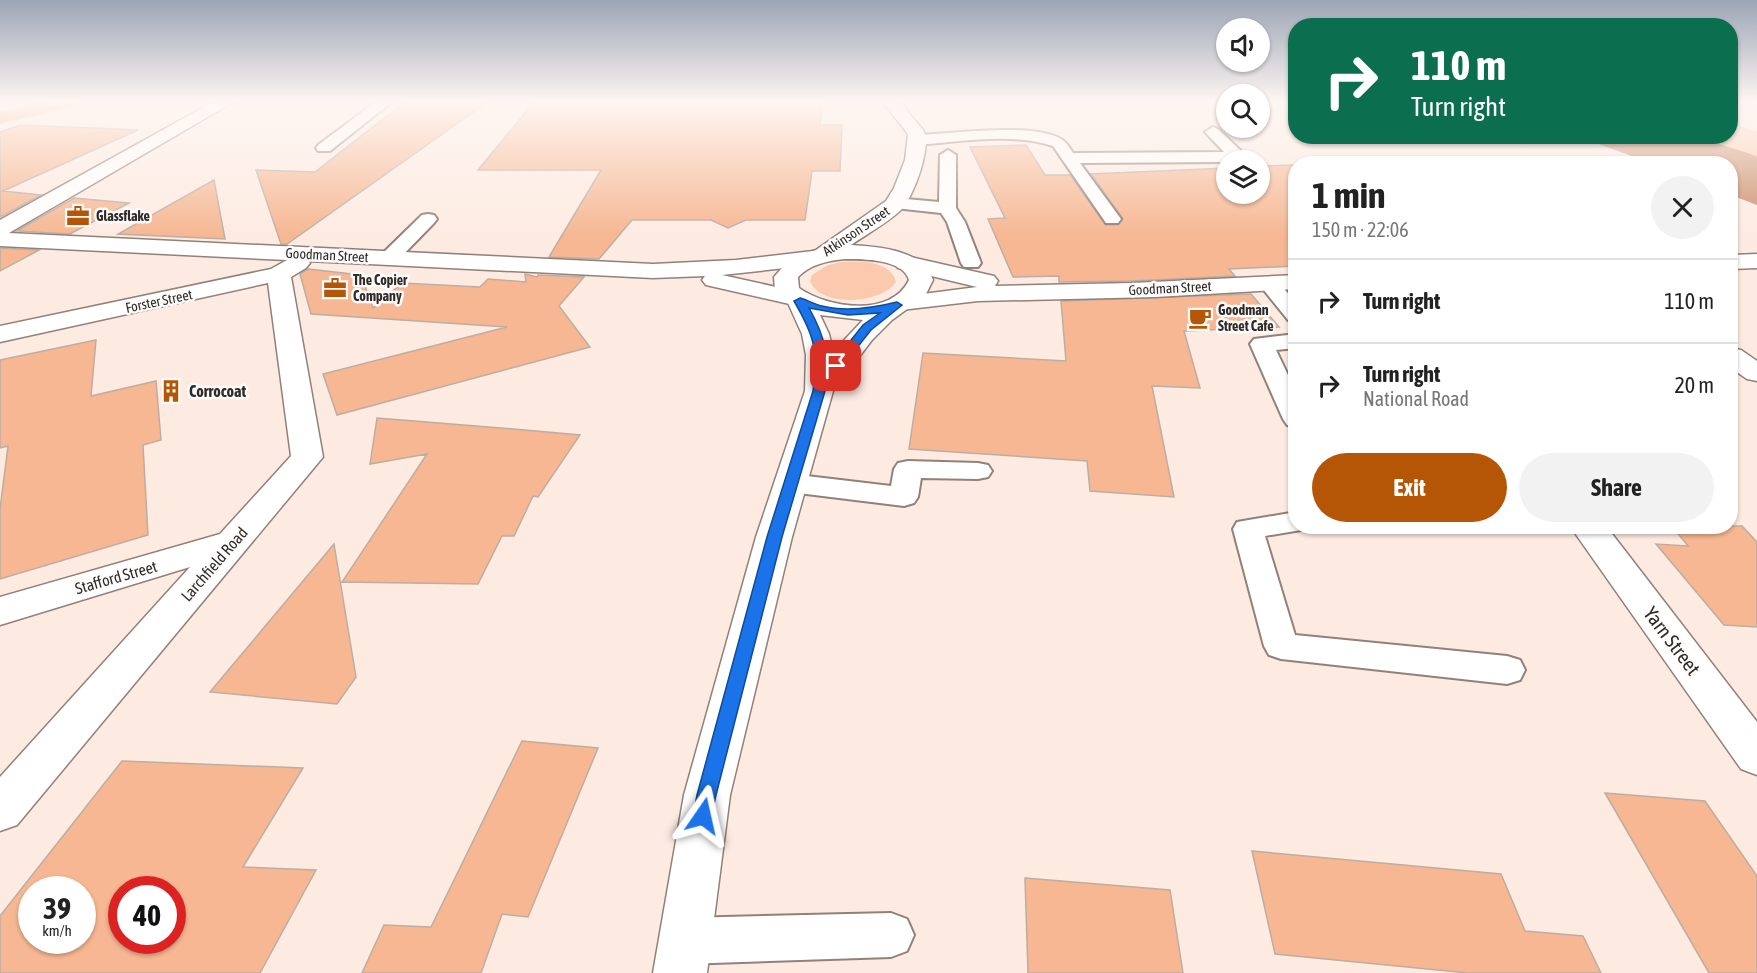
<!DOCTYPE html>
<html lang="en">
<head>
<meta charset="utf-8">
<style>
	:root { --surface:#fff; --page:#f2f2f2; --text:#222; --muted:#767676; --line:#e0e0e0; --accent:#b55606 }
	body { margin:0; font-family:"Asap Condensed",sans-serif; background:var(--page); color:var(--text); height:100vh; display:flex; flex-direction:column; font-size:22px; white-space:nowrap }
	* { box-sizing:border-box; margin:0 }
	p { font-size:20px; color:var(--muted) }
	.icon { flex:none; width:33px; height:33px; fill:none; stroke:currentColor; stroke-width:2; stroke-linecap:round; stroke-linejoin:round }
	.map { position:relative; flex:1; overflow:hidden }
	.drawer { position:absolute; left:1288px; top:156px; width:450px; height:378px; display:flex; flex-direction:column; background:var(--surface); border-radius:24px; box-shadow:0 2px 4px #0004 }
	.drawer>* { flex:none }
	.guide { position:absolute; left:1288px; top:18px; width:450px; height:126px; border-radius:24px; box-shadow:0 2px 4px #0004; background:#0b6e4f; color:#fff; overflow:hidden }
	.fabs { position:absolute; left:1216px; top:18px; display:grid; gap:12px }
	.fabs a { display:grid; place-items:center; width:54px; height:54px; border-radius:50%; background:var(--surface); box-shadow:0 2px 4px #0004; font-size:30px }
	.speed { position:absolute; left:18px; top:876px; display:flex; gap:12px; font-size:30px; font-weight:700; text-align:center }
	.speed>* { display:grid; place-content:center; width:78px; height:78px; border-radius:50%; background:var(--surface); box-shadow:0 2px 4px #0004; line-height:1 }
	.speed small { font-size:15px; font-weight:400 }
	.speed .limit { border:9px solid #d22; background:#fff; color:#111 }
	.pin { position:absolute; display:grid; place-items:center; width:51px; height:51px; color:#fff; margin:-26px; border-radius:12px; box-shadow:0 3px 9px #0006 }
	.me { position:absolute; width:66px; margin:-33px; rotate:11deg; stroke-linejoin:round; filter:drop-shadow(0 0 4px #0008) }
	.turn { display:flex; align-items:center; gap:21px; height:126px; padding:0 24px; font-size:27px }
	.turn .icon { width:78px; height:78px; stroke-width:2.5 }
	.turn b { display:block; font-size:42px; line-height:51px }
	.round { display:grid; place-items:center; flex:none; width:63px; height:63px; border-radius:32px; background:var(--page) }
	.headline { display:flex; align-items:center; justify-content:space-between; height:102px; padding:0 24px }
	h1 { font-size:36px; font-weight:700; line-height:45px }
	.button { display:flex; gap:12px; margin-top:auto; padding:12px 24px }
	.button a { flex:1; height:69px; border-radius:36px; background:var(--accent); color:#fff; font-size:24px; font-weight:700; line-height:69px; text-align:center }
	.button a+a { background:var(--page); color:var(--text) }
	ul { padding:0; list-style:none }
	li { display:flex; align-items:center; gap:18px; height:84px; padding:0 24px; border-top:2px solid var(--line) }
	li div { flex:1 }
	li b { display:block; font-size:22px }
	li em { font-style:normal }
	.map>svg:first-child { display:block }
	.green { fill:#fbc9ad }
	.water { fill:#ca8e6a }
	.building { fill:#f6b792; stroke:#bdada3; stroke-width:1.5; fill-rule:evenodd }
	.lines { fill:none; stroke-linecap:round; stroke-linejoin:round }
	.lane-casing { stroke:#918179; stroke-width:4 }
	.street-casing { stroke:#918179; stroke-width:3 }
	.secondary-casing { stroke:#918179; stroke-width:3 }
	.highway-casing { stroke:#d2d0cf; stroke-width:3 }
	.lane { fill:#fff; fill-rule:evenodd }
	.street { fill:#fff; fill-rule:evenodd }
	.secondary { fill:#fff; fill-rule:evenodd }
	.highway { fill:#fb9d64; fill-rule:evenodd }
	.route { fill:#1a73e8; stroke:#114b97; stroke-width:1.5 }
	.labels { text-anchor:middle; stroke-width:5; stroke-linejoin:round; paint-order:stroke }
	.far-poi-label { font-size:14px; font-weight:bold; fill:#312b27; stroke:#fcfcfc; text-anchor:start }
	.far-street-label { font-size:14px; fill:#312b27; stroke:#fcfcfc }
	.poi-label { font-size:16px; font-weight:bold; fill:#312b27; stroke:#fcfcfc; text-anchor:start }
	.street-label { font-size:16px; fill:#312b27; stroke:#fcfcfc }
	.near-street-label { font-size:20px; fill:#312b27; stroke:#fcfcfc }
</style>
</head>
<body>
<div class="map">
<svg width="1757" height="973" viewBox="0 0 1757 973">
	<rect width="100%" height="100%" fill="#fdebe2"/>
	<!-- green -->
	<path class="green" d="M1731,123L1757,131V156L1698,137L1731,136Z
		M841,262C858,261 891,260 896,282C882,304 820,308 810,281L812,275L828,265Z"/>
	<!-- water -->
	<path class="water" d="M1579,137H1698L1757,156V205L1731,195V164L1651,163Z"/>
	<!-- building -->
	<path class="building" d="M406,101H489L287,244H281L256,170L315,172Z
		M535,101H823L820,125H842L840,171H812L805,220H746L728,228L711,220H632L599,259L549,257L601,170H478Z
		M20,125L138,130L3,191L41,195L0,217V132Z
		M1026,145L1045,175H1070L1106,225H1118L1123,219L1091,174L1227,168V194H1260V166L1296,165V266L1229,269L1235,276L1131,281L1059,282V276L1013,277L988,219L1005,218L970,147Z
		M214,180L225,239L118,234Z
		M74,198L129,203L70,234L17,231Z
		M0,248L39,250L0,271Z
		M308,269L361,275L373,308L402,283L480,287L488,279L526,282L525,274L537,277L538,275L584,277L559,306L590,347L337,415L323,374L507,327L311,314L300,274Z
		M1251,294L1279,327L1184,331L1200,388L1152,386L1174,497L1090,491L1087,461L909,449L923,353L1066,361L1061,301Z
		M96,340L91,396L156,381L161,440L143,445L148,535L0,579V509L8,446L0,448V360Z
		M377,418L501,428L580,435L538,497L533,496L514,536H502L478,584L342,582L427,454L370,464Z
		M1672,526H1742L1757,542V627L1724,625L1656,544L1688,546Z
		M334,544L356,677L337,704L210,692Z
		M522,741L598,748L528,917L502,914L481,973H362L384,925L431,927Z
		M122,761L303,768L243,867L316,870L260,973H0V916ZM32,890H82V940H32ZM122,890H172V940H122Z
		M1605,793L1705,801L1757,876V973H1709Z
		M1252,851L1501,874L1525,931L1583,936L1601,973H1468L1275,954Z
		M1025,878L1170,890L1183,973H1028Z"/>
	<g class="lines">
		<!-- lane casing -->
		<g class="lane-casing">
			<path id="lane" d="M377,101H393L330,151H318L316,148L318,145Z
				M1213,127L1218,129L1241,151L1243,154L1241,157L1222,162L1080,163L1121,219L1118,223H1106L1053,146C1011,132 959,142 916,145L908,140L916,135C953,134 1030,122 1061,139C1066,142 1070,148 1073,153L1224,152L1205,132Z
				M948,150L956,155V208L965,222L981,263L978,267H964L961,263L947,222L941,213L895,208L889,207L886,203L889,199L895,198L939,202L940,155Z
				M428,214L434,215L437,219L434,223L396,262H382L379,258L382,254L422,215Z
				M1269,278L1276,280L1296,302V322L1288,320L1259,284L1262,280Z
				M1296,334V348L1276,350L1296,392V427L1287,425L1283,419L1250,344L1254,339Z
				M908,461L978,463L988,465L992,471L988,477L978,479L921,478L918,497L914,503L904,506L790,492L780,489L776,483L780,477L790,474L891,486L894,469L898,463Z
				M1296,512V526H1308L1307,529L1265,536L1295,635L1507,656L1520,660L1525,670L1520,680L1507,684L1281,659L1269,655L1264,646L1233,529L1237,522Z
				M891,913L907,919L914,935L907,951L891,957L684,964L668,957L661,941L668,925L684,918Z"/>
		</g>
		<!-- street casing -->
		<g class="street-casing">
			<path id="street" d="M215,101H235L9,233L653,264L736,260L813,251L821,253L824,258L821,263L813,265L722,275L803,293L806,298L803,303L794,305L706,285L702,280L705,276L653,278L308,261L310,263L306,268L291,277L323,457L17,825L0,831V777L190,567L0,625V597L220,534L291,456L268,283L0,342V326L271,269L287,260L0,246V220Z
				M1757,254V268L1731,269V255Z
				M906,256L994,276L998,281L995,286L1131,283L1296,275V289L1155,297L978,301L901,310L892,308L889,303L892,298L977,287L898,268L894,263L898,258Z
				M1731,348L1741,350L1757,361V381L1747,379L1731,368Z
				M1570,526H1606L1757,722V775L1741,769Z"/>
		</g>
		<!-- secondary casing -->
		<g class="secondary-casing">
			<path id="secondary" d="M882,101H899L923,130C933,145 913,198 901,210C887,223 867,234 851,245C879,247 922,249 933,280L925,296L892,320L872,340L833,391L792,537L730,795L707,973H653L684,795L756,537L805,391L806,355L802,334L788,303L775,291L774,277L789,260L816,250L886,201L894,188L905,160L908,134ZM845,259C863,259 903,259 909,280C891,318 827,308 799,288L798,277C811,264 827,261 845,259ZM820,315L863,320L833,352L829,334Z"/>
		</g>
		<!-- highway casing -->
		<g class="highway-casing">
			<path id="highway" d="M52,101H82L80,104L0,123V113Z"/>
		</g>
		<!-- lane -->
		<use href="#lane" class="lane"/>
		<!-- street -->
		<use href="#street" class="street"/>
		<!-- secondary -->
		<use href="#secondary" class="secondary"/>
		<!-- highway -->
		<use href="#highway" class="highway"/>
	</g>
	<!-- sky -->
	<linearGradient id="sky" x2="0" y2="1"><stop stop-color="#9ca5b6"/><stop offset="0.43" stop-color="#fef6f2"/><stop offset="1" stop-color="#fef6f2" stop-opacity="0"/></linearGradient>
	<rect width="1757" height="237" fill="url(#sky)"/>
	<!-- route -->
	<path class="route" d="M800,298C807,300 814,304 822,306C846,312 873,308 897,302L902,305L871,330L840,369L836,370L831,366L832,364L863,325L880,313L848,315L809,308C826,338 829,356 825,391L782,537L716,795L710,822L703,825L696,822L693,816L697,795L767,537L813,391C818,350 815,337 794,301Z"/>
	<!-- icons -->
	<defs>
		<g id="office-bare" transform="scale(1.8)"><path d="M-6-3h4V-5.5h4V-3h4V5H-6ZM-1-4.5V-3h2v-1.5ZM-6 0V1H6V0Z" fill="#b55606" stroke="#fcfcfc" stroke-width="2.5" paint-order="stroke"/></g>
		<g id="cafe-bare" transform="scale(1.8)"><path d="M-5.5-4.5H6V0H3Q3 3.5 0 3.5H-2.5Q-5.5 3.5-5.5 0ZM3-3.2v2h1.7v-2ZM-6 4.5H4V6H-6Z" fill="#b55606" stroke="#fcfcfc" stroke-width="2.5" paint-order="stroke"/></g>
		<g id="building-bare" transform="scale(1.8)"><path d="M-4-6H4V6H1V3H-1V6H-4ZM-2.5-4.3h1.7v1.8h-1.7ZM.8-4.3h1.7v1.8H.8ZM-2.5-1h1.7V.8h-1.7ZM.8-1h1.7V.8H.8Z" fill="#b55606" stroke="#fcfcfc" stroke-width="2.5" paint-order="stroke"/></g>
	</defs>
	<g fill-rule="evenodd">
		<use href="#office-bare" x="78" y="216"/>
		<use href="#office-bare" x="335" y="288"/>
		<use href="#cafe-bare" x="1200" y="318"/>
		<use href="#building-bare" x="171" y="391"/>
	</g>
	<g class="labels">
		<!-- far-poi labels -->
		<g class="far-poi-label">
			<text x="96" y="221">Glassflake</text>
			<text x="353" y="285">The Copier<tspan x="353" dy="16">Company</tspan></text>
			<text x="1218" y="315">Goodman<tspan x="1218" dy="16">Street Cafe</tspan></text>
		</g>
		<!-- far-street labels -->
		<g class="far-street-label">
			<text transform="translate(856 231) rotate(-34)" y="5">Atkinson Street</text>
			<text transform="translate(327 255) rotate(3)" y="5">Goodman Street</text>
			<text transform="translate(1170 288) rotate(-3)" y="5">Goodman Street</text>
			<text transform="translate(159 301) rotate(-12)" y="5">Forster Street</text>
		</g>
		<!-- poi labels -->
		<g class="poi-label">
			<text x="189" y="397">Corrocoat</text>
		</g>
		<!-- street labels -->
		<g class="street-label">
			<text transform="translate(214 564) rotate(-49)" y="6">Larchfield Road</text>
			<text transform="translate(116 577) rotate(-16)" y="6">Stafford Street</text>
		</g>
		<!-- near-street labels -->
		<g class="near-street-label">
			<text transform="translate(1672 641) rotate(53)" y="7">Yarn Street</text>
		</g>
	</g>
</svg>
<div class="fabs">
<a><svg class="icon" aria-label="sound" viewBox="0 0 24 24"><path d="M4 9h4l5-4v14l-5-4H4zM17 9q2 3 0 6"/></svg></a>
<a><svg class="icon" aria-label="search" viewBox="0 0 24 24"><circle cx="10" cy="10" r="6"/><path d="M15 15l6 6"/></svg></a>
<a><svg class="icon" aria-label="layers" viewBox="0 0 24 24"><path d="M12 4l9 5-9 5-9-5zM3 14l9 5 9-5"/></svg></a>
</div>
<div class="speed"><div>39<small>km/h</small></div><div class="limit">40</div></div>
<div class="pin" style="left:836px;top:366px;background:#d93025"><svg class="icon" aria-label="arrive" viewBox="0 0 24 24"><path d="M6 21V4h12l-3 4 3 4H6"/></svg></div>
<svg class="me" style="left:703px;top:816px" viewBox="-20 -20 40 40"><path d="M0-17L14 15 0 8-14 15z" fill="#1a73e8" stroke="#fff" stroke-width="4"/></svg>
<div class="guide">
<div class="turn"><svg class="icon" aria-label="right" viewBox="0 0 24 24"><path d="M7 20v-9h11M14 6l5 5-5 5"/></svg><div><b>110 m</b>Turn right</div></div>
</div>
<section class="drawer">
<div class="headline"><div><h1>1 min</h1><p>150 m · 22:06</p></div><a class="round"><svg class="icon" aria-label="close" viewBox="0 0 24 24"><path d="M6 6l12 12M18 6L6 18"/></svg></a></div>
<ul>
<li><svg class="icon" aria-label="right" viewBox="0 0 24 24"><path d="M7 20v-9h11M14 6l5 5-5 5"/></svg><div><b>Turn right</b></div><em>110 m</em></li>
<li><svg class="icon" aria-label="right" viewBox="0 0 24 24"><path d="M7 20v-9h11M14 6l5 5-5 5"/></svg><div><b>Turn right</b><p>National Road</p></div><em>20 m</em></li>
</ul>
<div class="button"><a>Exit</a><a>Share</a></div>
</section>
</div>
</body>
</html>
